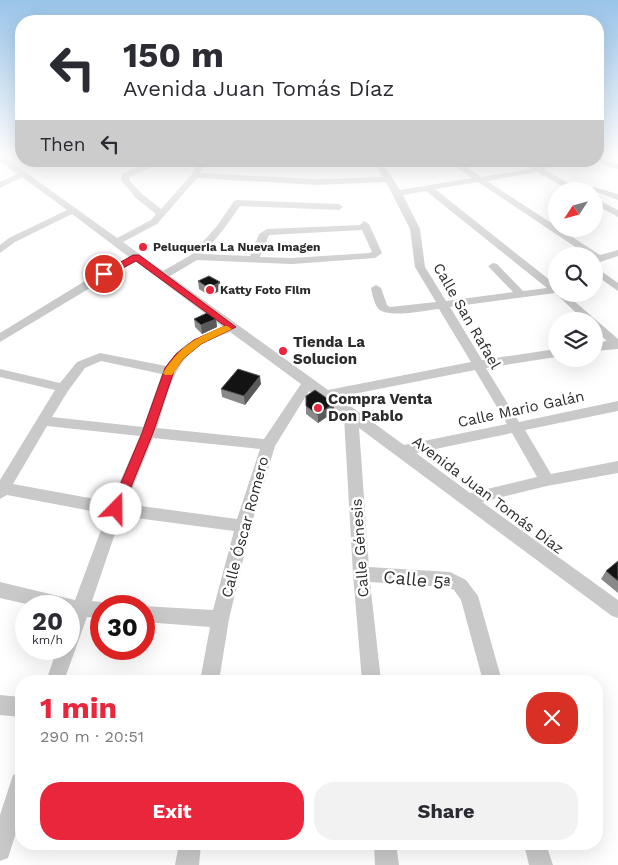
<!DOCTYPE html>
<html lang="en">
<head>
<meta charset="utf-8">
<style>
	:root { --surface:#fff; --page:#f2f2f3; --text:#2b2b33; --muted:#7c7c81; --accent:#ea263c }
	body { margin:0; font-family:"Work Sans",sans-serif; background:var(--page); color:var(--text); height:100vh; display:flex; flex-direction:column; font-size:19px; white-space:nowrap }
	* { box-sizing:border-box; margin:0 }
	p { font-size:16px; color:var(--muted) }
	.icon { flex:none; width:28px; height:28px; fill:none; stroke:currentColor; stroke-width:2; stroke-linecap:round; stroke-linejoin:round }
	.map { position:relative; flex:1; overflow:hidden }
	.drawer { position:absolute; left:15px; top:675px; width:588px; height:175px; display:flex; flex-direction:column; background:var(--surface); border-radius:20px; box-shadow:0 5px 20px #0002 }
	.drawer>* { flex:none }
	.hud { position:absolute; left:15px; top:15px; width:589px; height:152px; border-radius:20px; box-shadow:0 5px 20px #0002; background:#fff; color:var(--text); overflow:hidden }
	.needle { width:32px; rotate:234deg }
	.tools { position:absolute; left:548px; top:182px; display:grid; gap:10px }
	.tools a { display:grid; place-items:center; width:55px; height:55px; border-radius:50%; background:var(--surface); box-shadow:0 5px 20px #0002; font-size:25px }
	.speed { position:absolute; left:15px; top:595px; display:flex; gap:10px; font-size:25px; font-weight:700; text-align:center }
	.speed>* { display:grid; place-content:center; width:65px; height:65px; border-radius:50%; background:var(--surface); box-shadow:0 5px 20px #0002; line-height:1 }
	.speed small { font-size:12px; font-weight:400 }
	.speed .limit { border:8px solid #d22; background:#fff; color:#111 }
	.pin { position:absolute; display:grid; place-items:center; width:42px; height:42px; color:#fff; margin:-21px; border:2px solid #fff; border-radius:50%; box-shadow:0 1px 5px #0007 }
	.me { position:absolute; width:55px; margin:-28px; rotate:22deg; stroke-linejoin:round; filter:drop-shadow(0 0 4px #0008) }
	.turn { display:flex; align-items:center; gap:18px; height:105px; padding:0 25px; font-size:22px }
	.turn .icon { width:65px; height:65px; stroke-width:2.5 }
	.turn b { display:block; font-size:35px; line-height:42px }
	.then { display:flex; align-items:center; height:48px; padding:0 25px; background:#0003; gap:10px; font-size:19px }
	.round { display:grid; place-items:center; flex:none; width:52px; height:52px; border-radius:20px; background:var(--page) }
	.head { display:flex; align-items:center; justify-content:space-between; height:85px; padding:0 25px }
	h1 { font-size:30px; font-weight:700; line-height:38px; color:var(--accent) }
	.action { display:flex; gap:10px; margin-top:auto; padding:10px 25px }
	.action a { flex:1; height:58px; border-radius:20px; background:var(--accent); color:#fff; font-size:20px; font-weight:700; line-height:58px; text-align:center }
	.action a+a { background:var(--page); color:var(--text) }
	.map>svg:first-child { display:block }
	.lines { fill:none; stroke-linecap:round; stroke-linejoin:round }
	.minor { fill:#c9c9c9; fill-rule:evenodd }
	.wall { fill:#898989 }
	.shaded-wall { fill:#5a5a5a }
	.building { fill:#131313; stroke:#5a5a5a }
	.route { fill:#ea263c; stroke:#981927 }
	.slow { fill:#f59e0b }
	.poi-dot { fill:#ea263c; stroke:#fff; stroke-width:2 }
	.labels { text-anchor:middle; stroke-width:5; stroke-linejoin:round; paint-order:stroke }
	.far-poi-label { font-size:12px; font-weight:bold; fill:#2c2c2c; stroke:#fff; text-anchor:start }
	.street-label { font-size:15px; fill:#2c2c2c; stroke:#fff }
	.poi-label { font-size:15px; font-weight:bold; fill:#2c2c2c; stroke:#fff; text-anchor:start }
	.near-street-label { font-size:18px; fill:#2c2c2c; stroke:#fff }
</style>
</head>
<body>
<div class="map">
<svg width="618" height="865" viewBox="0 0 618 865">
	<rect width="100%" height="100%" fill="#fff"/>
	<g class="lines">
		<!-- minor -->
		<path class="minor" d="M0,156H3L117,238L151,220L156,214L136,198L121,180L122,174L142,165L146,161H155L148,169L129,177V180L142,194L161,209L192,174L199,161H207L200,173L316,179L383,177L373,161H381L400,190L472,178L448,161H458L481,177L531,169L519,161H529L538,166L546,161H556L544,169L581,191L593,187L618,194V200L594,191H571L537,172L487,181L556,226V229H560L600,255L618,250V256L594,264V256H589L478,182L435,189L556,285V294H566L618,339V349L594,351V343L607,341L594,330V321H585L555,293L450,307L482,360L556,349V357L486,368L519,422L618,401V411L525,430L551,474L618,461V473L547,486L482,502L618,600V618L612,616L359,428L369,567L450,572L466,580L478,596L502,681H483L461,600L454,590L448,587L370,582L381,681H362L353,574L344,417L309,391L275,446L251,526L229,619L219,681H200L210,627L144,622L143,606L213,610L234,531L121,516L92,601L101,602L108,606H101V618L87,617L64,681H46L57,649H69V606H35L0,598V582L75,600L107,514L7,495L0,499V480L55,390L0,377V369L60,383L77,362L100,353L166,366C181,343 198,337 223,327L135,261L0,342V333L85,281L129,257L72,214L15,242L0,253V245L9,238L67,210L22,177L0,188V182L17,174L0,161ZM197,178L316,185L386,182L410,229L415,267L436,302L390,307L387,305L381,288L376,285L371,288C372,294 374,302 377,307C385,320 426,310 439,309L471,362L328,390L170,276L197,260L292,264L375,258L382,253L369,224L364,221L360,225L267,229L259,234L250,256L203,254L223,230L240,206L339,210L343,207L339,204L237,200L234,201L217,226L191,255L163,271L123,242L157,224ZM426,191L547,288L523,291L497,264L493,263L488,266L513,292L446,301L425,267L420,229L403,195ZM362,230L372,252L369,253L292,258L260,257L269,235ZM230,332L301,384L264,439L157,428C167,398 172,362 202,344C210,339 221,336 230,332ZM101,361L162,374L143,427L52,417L68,391L85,368ZM475,370L507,424L404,445L338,397ZM47,426L140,436L111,502L13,484ZM512,433L537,477L470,493L416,453ZM153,438L260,449L237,519L126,504Z
			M598,158L618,164V169L595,162L598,161Z
			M264,162H320L324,164L320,166H267L263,164Z
			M594,198L618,210V217L594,204Z
			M594,266L618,283V291L594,274Z
			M0,695L21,697V717L0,715Z
			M21,772V817L8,858L0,861V815L13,775Z
			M179,844H201L199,865H175Z
			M374,844H396L399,865H375Z
			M524,844H546L553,865H529Z"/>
	</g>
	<!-- wall -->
	<path class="wall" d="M198,281L221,290L210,296L199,289Z
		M194,319H216L217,327L202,334L195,327Z
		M261,384L245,405L222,397L221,389Z
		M306,396L334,403V412L318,423L306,414Z
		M618,561V593L601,579L606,571Z"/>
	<!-- shaded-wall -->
	<path class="shaded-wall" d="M220,282L221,290L210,296L209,288Z
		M216,319L217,327L202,334L201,325Z
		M260,376L261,384L245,405L244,396Z
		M334,403V412L318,423V415Z"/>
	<!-- building -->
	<path class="building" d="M209,276L220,282L209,288L198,281Z
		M207,313L216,319L201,325L194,319Z
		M238,369L260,376L244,396L221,389Z
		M315,390L334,403L318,415L306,406V396Z
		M618,561V581L606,571Z"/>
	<!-- sky -->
	<linearGradient id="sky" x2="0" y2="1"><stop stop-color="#99c4e9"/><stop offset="0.56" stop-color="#fff"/><stop offset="1" stop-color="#fff" stop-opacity="0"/></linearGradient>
	<rect width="618" height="277" fill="url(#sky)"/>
	<!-- route -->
	<path class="route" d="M133,255H139L236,327L201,344L183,359L174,371L153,433L122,509L120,513L116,514L112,513L110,509L142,433L165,368L176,354L194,340L225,326L136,261L108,276L100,274Z"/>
	<!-- slow -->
	<path class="slow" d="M224,326H227L232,329L201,344L183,359L172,375H165L163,373C181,345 194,339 224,326Z"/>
	<!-- markers -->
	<g class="poi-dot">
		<circle cx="143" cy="247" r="5"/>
		<circle cx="210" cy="290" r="5"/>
		<circle cx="283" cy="351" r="5"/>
		<circle cx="318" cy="408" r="5"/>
	</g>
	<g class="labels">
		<!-- far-poi labels -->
		<g class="far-poi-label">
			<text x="153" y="251">Peluqueria La Nueva Imagen</text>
			<text x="220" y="294">Katty Foto Film</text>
		</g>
		<!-- street labels -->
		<g class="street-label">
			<text transform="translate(467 316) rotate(60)" y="5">Calle San Rafael</text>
			<text transform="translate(521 409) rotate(-12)" y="5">Calle Mario Galán</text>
			<text transform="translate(488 495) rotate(37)" y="5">Avenida Juan Tomás Díaz</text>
			<text transform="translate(245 527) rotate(-75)" y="5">Calle Óscar Romero</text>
			<text transform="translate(360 548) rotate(-94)" y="5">Calle Génesis</text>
		</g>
		<!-- poi labels -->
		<g class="poi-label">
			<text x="293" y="347">Tienda La<tspan x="293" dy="17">Solucion</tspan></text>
			<text x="328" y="404">Compra Venta<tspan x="328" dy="17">Don Pablo</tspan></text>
		</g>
		<!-- near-street labels -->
		<g class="near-street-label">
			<text transform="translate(417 580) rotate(6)" y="6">Calle 5ª</text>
		</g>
	</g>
</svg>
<div class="tools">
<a><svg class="needle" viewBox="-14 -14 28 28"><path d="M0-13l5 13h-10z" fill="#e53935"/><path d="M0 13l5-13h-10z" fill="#7c7c81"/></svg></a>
<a><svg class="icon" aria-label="search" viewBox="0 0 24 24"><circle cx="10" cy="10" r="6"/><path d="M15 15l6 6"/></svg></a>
<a><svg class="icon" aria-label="layers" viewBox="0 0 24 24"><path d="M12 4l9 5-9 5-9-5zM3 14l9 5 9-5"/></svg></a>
</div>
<div class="speed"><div>20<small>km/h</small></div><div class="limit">30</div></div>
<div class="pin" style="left:104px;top:274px;background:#d93025"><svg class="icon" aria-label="arrive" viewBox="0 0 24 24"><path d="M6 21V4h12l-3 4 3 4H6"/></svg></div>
<svg class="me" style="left:116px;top:509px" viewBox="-20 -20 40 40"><circle r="19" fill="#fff"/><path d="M0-13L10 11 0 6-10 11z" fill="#ea263c"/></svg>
<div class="hud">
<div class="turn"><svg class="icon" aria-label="left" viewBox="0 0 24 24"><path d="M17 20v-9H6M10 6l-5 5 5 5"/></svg><div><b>150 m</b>Avenida Juan Tomás Díaz</div></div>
<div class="then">Then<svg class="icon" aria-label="left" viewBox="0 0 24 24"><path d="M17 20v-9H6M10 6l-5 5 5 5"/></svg></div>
</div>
<section class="drawer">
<div class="head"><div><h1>1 min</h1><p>290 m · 20:51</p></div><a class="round" style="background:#d93025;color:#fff"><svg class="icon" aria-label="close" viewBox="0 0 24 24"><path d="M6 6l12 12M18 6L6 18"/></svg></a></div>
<div class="action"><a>Exit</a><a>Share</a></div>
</section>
</div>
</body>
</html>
